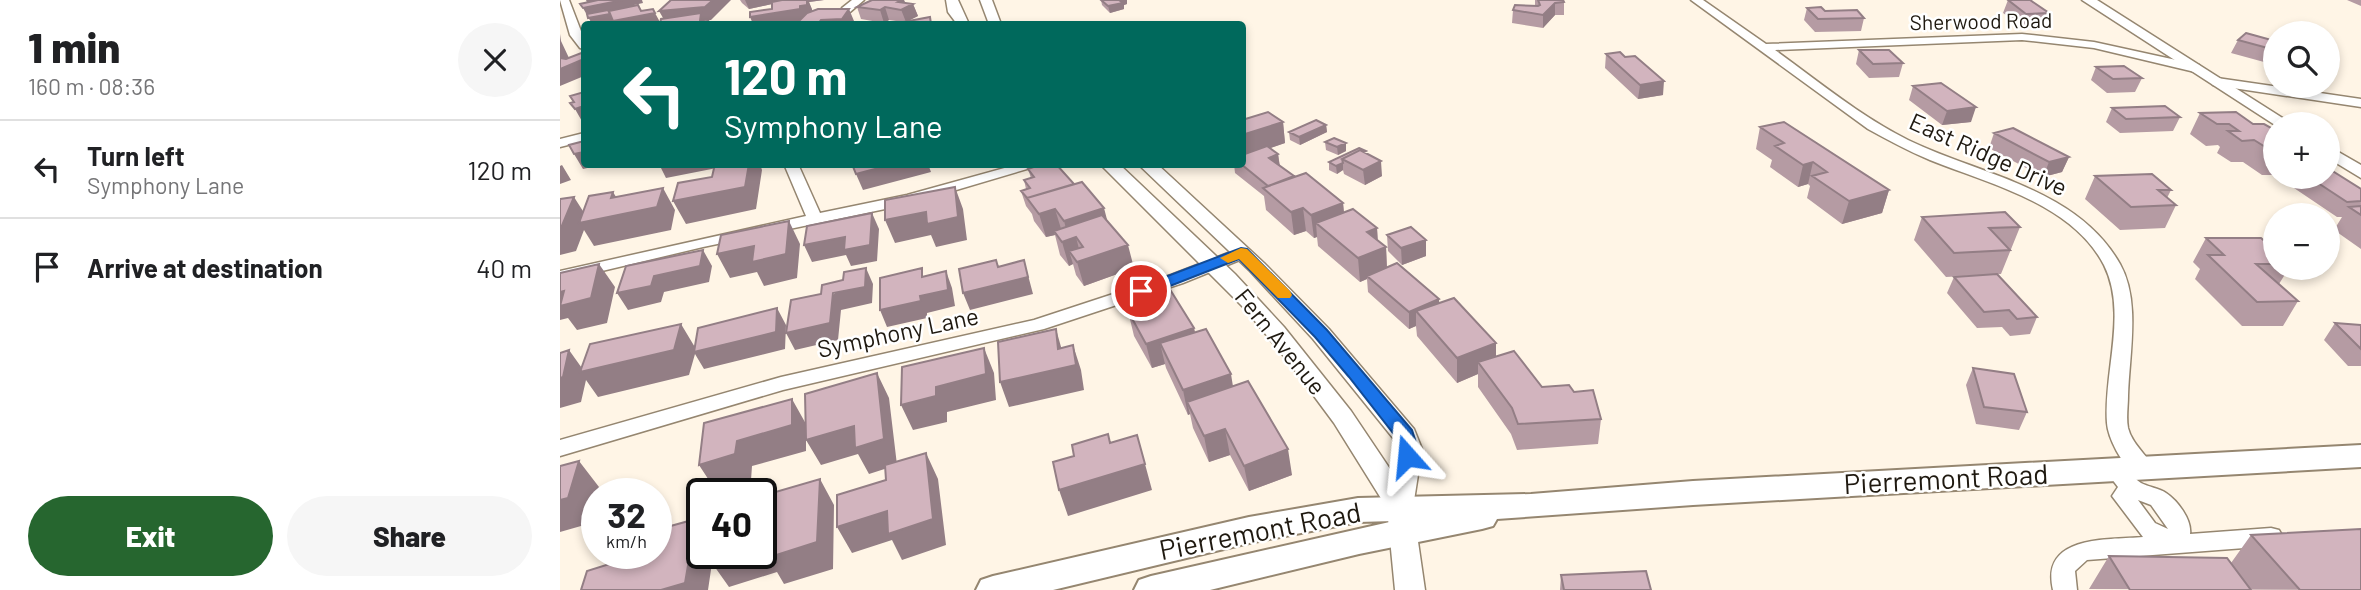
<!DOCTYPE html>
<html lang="en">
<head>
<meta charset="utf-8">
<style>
	:root { --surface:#fff; --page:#f6f6f6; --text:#202124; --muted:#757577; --line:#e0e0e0; --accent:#26662f }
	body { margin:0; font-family:Barlow,sans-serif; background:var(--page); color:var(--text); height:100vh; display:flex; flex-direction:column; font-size:26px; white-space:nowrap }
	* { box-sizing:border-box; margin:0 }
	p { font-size:23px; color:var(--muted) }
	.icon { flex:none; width:38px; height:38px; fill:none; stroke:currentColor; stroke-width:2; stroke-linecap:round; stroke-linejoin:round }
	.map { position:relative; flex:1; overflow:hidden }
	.panel { display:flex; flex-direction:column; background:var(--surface); width:560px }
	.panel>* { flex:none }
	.banner { position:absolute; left:21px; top:21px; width:665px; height:147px; border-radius:7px; box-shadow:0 4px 10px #0003; background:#00695c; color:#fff; overflow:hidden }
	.fabs { position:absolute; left:1703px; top:21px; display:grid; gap:14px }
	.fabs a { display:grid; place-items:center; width:77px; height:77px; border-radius:50%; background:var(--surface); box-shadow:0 4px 10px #0003; font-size:35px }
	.speed { position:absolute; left:21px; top:478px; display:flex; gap:14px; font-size:35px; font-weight:700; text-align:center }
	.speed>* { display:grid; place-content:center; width:91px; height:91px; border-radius:50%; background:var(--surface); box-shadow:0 4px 10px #0003; line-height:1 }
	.speed small { font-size:18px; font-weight:400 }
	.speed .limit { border:4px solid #111; border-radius:10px; background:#fff; color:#111 }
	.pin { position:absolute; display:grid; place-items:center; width:60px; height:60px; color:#fff; margin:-30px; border:4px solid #fff; border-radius:50%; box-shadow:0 2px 7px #0007 }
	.me { position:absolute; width:77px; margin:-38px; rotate:342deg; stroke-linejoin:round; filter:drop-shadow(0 0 5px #0008) }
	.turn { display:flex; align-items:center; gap:24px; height:147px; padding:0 28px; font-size:32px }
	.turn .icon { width:91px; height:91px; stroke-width:2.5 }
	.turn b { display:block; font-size:49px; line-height:60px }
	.round { display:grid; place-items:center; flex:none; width:74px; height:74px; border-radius:37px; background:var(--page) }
	.summary { display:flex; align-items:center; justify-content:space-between; height:119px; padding:0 28px }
	h1 { font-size:42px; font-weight:800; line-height:52px }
	.action { display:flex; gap:14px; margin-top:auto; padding:14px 28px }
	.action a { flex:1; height:80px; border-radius:42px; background:var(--accent); color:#fff; font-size:28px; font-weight:800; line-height:80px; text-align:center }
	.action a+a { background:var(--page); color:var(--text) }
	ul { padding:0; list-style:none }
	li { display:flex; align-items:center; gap:21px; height:98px; padding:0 28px; border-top:2px solid var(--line) }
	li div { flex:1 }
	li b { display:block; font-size:26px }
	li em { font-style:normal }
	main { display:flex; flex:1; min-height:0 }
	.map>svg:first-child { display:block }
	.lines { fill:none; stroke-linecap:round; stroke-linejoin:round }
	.minor-casing { stroke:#958670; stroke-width:3 }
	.tertiary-casing { stroke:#958670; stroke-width:3 }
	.secondary-casing { stroke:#958670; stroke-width:4 }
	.minor { fill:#fff; fill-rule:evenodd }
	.tertiary { fill:#fff; fill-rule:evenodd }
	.secondary { fill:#fff; fill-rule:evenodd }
	.wall { fill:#b59ba3 }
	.shaded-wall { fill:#937e85 }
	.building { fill:#d2b4be; stroke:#937e85; stroke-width:2 }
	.route { fill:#1a73e8; stroke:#114b97; stroke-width:2 }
	.slow { fill:#f59e0b }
	.labels { text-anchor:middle; stroke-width:5; stroke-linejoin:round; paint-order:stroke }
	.far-street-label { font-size:21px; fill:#1f1910; stroke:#fff }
	.street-label { font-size:24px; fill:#1f1910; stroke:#fff }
	.near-street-label { font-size:28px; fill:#1f1910; stroke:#fff }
</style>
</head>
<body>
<main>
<section class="panel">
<div class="summary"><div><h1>1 min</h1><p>160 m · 08:36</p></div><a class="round"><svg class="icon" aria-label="close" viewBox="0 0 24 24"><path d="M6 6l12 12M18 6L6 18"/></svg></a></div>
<ul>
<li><svg class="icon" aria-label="left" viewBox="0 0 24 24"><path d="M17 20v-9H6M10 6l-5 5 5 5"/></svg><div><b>Turn left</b><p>Symphony Lane</p></div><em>120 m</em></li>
<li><svg class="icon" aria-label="arrive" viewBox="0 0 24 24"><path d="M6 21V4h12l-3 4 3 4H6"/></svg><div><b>Arrive at destination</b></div><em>40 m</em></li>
</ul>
<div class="action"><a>Exit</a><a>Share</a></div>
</section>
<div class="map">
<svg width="1801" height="590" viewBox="0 0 1801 590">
	<rect width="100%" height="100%" fill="#fff5e6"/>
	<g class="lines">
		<!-- minor casing -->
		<g class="minor-casing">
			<path id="minor" d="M0,0H9L24,39V49L20,48L10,35Z
				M292,0H304L290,12H282V8Z
				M1131,0H1143L1206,44L1462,34L1534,42L1639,65L1641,68L1635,72L1534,48L1462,40L1215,50C1258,81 1300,116 1348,140C1420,175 1517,188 1560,264C1581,301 1569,355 1568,396C1568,406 1566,418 1568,428C1572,444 1586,454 1594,468L1591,474C1586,475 1580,477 1575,474C1562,465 1548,438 1547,423C1543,373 1568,313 1544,265C1512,203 1429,184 1370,160C1348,151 1328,140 1308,129Z
				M1657,78L1801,99V107L1653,85L1651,82Z
				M24,133V141L0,147V139Z
				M224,164H238L260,213L347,195L459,164H484L349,204L143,247L0,281V271L246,216Z
				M681,248L689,253L687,257L623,283L484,329L223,390L0,456V440L221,377L474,320L611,275Z
				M1556,462C1568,466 1571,477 1581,483C1588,487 1599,488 1606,493C1618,501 1632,520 1630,534L1711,528L1719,530L1723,537L1719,544L1711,546L1527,560L1515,571L1517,590H1493C1480,535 1547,540 1583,537L1552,496L1558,487L1545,470L1548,464ZM1578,500L1591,505L1608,529L1595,523Z"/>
		</g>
		<!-- tertiary casing -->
		<g class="tertiary-casing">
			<path id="tertiary" d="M386,0H398L409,24H397L388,12Z
				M420,0H432L441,24H429Z
				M1522,0H1537L1732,124L1715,125Z
				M1768,146L1801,165V178L1768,158Z
				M540,164H559L675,274L724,327L791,411L832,472L836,449L833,438L753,339L690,271L578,164H597L704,263L769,329L854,429L862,449L853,507L865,590H835L827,508L774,423L731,365L685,309Z"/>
		</g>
		<!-- secondary casing -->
		<g class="secondary-casing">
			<path id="secondary" d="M1801,445V467L1133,505L937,519L933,526L922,529L799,554L650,590H574L579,580L591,576L834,521L798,522L689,543L493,590H416L421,580L433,576L689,517L798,498L971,494L1133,481Z"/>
		</g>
		<!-- minor -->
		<use href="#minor" class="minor"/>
		<!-- tertiary -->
		<use href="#tertiary" class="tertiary"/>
		<!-- secondary -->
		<use href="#secondary" class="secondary"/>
	</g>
	<!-- wall -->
	<path class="wall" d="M180,0H264L249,2L252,11L294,21L238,23L212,9V4L189,9L182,3Z
		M312,0H344L345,3L353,4L358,16L348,21L343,22L329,20L324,23L301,19L297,7Z
		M541,0H567V4L564,5V9L550,13L542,5Z
		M975,0H1003L1004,2V15H995L983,28L952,23L953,10L975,6Z
		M1448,0L1489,13L1484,26H1462L1443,13Z
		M1787,0H1801V6Z
		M1247,8L1304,18L1301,31L1255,32L1244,20Z
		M1678,40L1715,41V65L1671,53Z
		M1299,50L1343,63L1339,77L1309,78L1296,64Z
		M1046,54L1065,57L1103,95L1078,99L1045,68Z
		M1536,67L1582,78L1575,92L1547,93L1531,80Z
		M1353,86L1411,122L1382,125L1349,100Z
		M1552,108L1620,117L1613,131L1560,133L1546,122Z
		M1640,113L1693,124L1715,130V175H1702L1683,162H1671L1657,153L1660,147L1658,145L1646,146L1630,134Z
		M723,122L725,143L710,148L718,154L720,166L734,176L783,203L784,212L817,228L818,241L826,247L827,268L936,343V357L982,387L1014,392L1041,419L1038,444L957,450L951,434L918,387V374L897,383L857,336L856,326L849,329L808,292L807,279L800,282L758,246L757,237L754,238L746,231L734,235L706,210L704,196L675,173L674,164H682Z
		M766,125L767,132L740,145L730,140L729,132Z
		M1200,127L1329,190L1322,213L1282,224L1247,198L1250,186L1248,184L1238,187L1210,167L1212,160L1196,149Z
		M1434,133L1509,157L1502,172L1483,177L1429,148Z
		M765,142L786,143V151L778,155L766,150Z
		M806,153L822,176L805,185L784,174L783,170L777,174L769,170V162Z
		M468,169L547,221L574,268L524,286L516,275L513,264L509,266L500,255L495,235L486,237L474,221L472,214L466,206L461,191L466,189L464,180L471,178Z
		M1535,176L1611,190L1607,198L1616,205L1605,228L1560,230L1525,199Z
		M1741,177H1768L1801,189V249L1774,230L1782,217H1777L1734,188Z
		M1362,217L1460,227L1441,274L1386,277L1354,240Z
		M827,235L866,256L842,265L828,251Z
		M1646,238L1715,250V268H1729L1719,284L1738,301L1723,326H1682L1635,279L1640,269L1633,262Z
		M1394,277L1477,317L1470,334L1450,336L1442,327L1417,328L1387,293Z
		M566,296L634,328L635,333L673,386L732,475L689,491L670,455L649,462L633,428L630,414L628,415L606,368L605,364L592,368L574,336L568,311H570Z
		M1775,323L1801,325V366H1788L1764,340Z
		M1413,368L1467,412L1459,430L1416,424L1406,385Z
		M1691,535L1801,590L1529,589L1549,556L1671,563Z
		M1001,575L1091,590H1000Z"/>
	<!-- shaded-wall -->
	<path class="shaded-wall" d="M26,0H82L83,3L74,5L77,11L84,15L95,13L101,24H32L23,8L29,7Z
		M153,0H171L151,20H149L151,24L106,23L99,11Z
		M185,0H230L189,9Z
		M237,0H264L249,2L252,9V17L245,22L228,24H193L190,17L240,6Z
		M342,0H344L347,7L353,4L358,16L346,22L338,2Z
		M559,0H567V4L564,5V9L550,13L548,6Z
		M995,3V15L983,28V15Z
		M325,7L329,20L324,23L320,10Z
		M289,9L294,21L292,24H258L261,20Z
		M0,34L1,41L9,58L0,60Z
		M24,59V76L0,86V69Z
		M1104,81L1103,95L1078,99L1080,85Z
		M24,106V123H23L15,109Z
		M1416,107L1411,122L1382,125L1387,111Z
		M723,122L725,143L682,158V135Z
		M766,125L767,132L740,145L739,137Z
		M786,143V151L778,155L777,147Z
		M24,152V164H45L23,169L14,154Z
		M718,154L720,169L709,158Z
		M1509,157L1502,172L1483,177L1489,162Z
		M821,161L822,176L805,185L803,170Z
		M1253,162L1248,184L1238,187L1243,165Z
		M783,163V170L777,174L776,166Z
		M99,164H177L106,178Z
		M189,164H200L202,170L196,209L126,224L113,201Z
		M334,164H368L371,172L303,190L296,174Z
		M2,165L11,180L0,184V166Z
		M395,187L403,209L407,240L376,247L371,235L335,243L325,220Z
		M103,188L115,210L111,230L34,246L24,230L16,251L0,255V228L14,197L28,219L51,198L53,192L66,213Z
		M1329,190L1322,213L1282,224L1289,201Z
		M783,203L785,226L756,223L757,237L754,238L751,215Z
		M544,208L550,231L516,237L522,261L568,245L574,268L524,286L517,262L509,251L513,264L509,266L502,242L509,240L504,221Z
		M743,208L746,231L734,235L731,212Z
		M495,209L502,232L494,231L495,235L486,237L479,214Z
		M312,213L319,229L317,261L291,266L286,255L252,262L244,245Z
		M229,221L240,244L237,278L204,286L197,272L170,278L157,254Z
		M817,228L818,250L826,247L827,271L807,276V279L800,282L798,258L807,232Z
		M866,240V256L842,265L841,248Z
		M143,250L152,266L149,282L104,292L101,302L68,310L57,293Z
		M464,260L473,294L410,310L403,293Z
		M39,264L55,287L47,323L17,330L8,318L0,320V292Z
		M306,268L313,284L312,303L281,310L278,340L235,350L226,333Z
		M386,271L392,288L395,306L367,313V318L327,327L320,310L360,296Z
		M879,299L880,316L856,311V326L849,329V312Z
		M217,308L226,325L225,349L144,369L135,354L129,375L38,397L26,380L21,402L0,408V378L9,350L24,371L121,324L136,349Z
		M634,328L639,352L600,343L605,364L592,368L586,344Z
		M496,329L503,354L513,345L521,370L524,390L449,407L440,382L498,349Z
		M936,343V368L918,362V374L897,383V358Z
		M424,348L434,373L436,400L387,412V422L353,430L341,405Z
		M317,373L329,398L337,465L309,474L298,454L261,465L246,440V451L192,466L191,480L156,491L139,465L177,441L232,399L246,424Z
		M671,374L675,399L627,402L630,414L628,415L623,390Z
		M665,429L670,455L649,462L644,436Z
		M728,449L732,475L689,491L684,466Z
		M366,453L378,479L386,545L342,560L332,540L292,553L277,527Z
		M19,461L39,487L28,524L0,532V500Z
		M585,464L592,490L508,516L499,490Z
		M260,479L274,505L273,569L224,584L217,572L169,587L152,563L148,590H101L136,519L142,527V553H201V546Z"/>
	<!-- building -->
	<path class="building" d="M38,0H63L23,8L20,4Z
		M111,0H153L145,7L99,11Z
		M222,0H247V5L240,6V9L190,17V12L212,9V2Z
		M312,0H342L338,2L353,4L341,10L325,7L320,10L297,7Z
		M541,0H559L563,3L548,6Z
		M978,0H1003L1004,2L995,3L983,15L953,10L955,5L978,6L980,5Z
		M1448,0H1470L1489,13L1466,14Z
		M78,5L81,11L93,9L95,13L53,21L49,11Z
		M1261,7L1265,11L1297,10L1304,18L1258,19L1247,8Z
		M258,9H289L282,19L261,20L258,24H236L247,13Z
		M48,10L50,14L28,18L27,14Z
		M141,13L140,21L148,19L147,24H100L101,19Z
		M370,17L371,24H343V22Z
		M1686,33L1715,41V50L1678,40Z
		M1299,50H1329L1343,63L1313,64Z
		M24,52V59L0,69V58L6,59Z
		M1060,52L1065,57L1075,56L1104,81L1080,85L1046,54Z
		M1564,66L1582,78L1553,79L1536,67Z
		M1381,83L1416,107L1387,111L1353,86Z
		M24,92V106L15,109L10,103L14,102L10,96Z
		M1605,106L1620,117L1566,119L1552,108Z
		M708,112L723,122L682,135V120Z
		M1676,112L1693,124H1704L1715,130V153L1694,140L1682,141L1668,131H1679L1669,124H1657L1640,113Z
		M756,120L766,125L739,137L729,132Z
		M1224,122L1329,190L1289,201L1252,176L1267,172L1253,162L1243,165L1215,146L1224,143L1200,127Z
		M1453,128L1509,157L1489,162L1434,133Z
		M774,138L786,143L777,147L765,142Z
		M24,141V152L14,154L9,145Z
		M707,146L718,154L709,158L734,176L708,186L681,164H682V155Z
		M799,148L806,151L804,152L800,150L782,159L783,163L776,166L769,162Z
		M800,150L821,161L803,170L782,159Z
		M155,164H189L185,187L113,201L118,183L152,177Z
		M292,164H334L296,174Z
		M482,164H496L514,184L467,198L468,199L461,191L470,188L464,180L474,177L468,169Z
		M1768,172H1774L1801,189V201L1787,202L1749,177H1768Z
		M746,173L783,203L751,215L743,208L731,212L703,188Z
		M1592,174L1611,190H1598L1616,205L1571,207L1535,176Z
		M522,182L544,208L504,221L495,209L479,214L467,198Z
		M395,187L398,217L367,224L366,212L325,220V200Z
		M103,188L97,207L19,223L29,196L53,192L51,198Z
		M14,197L1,228H0V199Z
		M1801,206V215L1789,207Z
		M793,209L817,228L807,232L826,247L798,258L756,223Z
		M1445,212L1460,227L1429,228L1450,250L1394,253L1362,217Z
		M312,213L310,245L284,250L285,237L244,245L247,226Z
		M542,215L568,245L517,262L509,251L523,247L516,237L502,242L494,231Z
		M229,221L226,254L192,262L194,246L157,254L161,235Z
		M851,227L866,240L841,248L827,235Z
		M1646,238H1701L1715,250V264H1696L1738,301L1697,302L1648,255H1664Z
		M143,250L140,266L94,276L91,286L57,293L66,266Z
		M436,260L438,267L464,260L468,277L403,293L399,269Z
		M837,263L879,299L849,312L807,276Z
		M39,264L31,298L0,306L4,291L0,292V273Z
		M306,268L305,287L273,293L270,323L226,333L231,300L261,294L262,285L283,280L284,272Z
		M362,268V277L386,271L388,290L360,296L361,301L320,310V278Z
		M1437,274L1477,317L1457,319L1449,310L1424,312L1394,277Z
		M606,283L634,328L586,344L568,311L574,309L566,296Z
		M894,298L936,343L897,358L856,311Z
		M217,308L216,332L134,352L138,328Z
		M1775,323L1801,325V349Z
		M121,324L114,350L20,372L30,344Z
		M496,329L498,349L513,345L516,365L440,382L438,342Z
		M646,329L671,374L623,390L600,343Z
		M424,348L426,374L376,387V396L341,405L342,367Z
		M9,350L3,377L0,378V353Z
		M954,351L982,387L1009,385L1014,392L1033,390L1041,419L958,424L952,408L918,362Z
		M1413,368L1454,374L1467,412L1424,407Z
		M317,373L324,439L295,448L294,426L246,440L245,394Z
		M688,381L728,449L684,466L665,429L644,436L627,402Z
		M232,399V425L177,441L175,454L139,465L144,423Z
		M548,434L550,443L577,435L585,464L499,490L493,462L514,456L512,445Z
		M366,453L373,519L328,534L327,511L277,527V495L326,480L325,465Z
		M19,461L8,498L0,500V466Z
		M260,479L257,542L207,558L208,544L201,546V512L210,510L212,493Z
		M136,519L125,583L101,590H21L27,571L56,562L58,553H96V530Z
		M1801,529V590H1740L1691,535Z
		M152,553H178L151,561Z
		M1549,556L1667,558L1691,590H1570Z
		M1086,571L1091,590H1004L1001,575Z"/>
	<!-- route -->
	<path class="route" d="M681,248L687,249L767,330L852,430L858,449L854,461H841L836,437L789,377L755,337L679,259L587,295H576L573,291L576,288Z"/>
	<!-- slow -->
	<path class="slow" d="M681,248L687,249L730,291L732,295L730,298H718L679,259L668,263L660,258Z"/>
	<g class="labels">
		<!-- far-street labels -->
		<g class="far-street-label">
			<text transform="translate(1421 22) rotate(-1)" y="7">Sherwood Road</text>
		</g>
		<!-- street labels -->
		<g class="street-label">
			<text transform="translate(1428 155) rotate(24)" y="8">East Ridge Drive</text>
			<text transform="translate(338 333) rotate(-12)" y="8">Symphony Lane</text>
			<text transform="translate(720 342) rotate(51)" y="8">Fern Avenue</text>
		</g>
		<!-- near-street labels -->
		<g class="near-street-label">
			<text transform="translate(1386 479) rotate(-3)" y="10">Pierremont Road</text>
			<text transform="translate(700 531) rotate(-11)" y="10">Pierremont Road</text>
		</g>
	</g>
</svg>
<div class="fabs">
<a><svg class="icon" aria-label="search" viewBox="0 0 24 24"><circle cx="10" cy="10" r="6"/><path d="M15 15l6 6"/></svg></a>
<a>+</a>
<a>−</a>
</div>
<div class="speed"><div>32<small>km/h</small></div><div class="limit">40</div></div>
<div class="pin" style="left:581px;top:291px;background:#d93025"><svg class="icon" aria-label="arrive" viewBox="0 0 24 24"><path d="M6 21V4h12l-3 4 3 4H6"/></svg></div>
<svg class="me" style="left:847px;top:456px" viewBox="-20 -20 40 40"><path d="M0-17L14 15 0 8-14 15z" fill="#1a73e8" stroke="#fff" stroke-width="4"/></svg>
<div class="banner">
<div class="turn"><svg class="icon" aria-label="left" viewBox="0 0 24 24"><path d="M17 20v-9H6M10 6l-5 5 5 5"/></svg><div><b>120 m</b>Symphony Lane</div></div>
</div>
</div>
</main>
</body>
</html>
